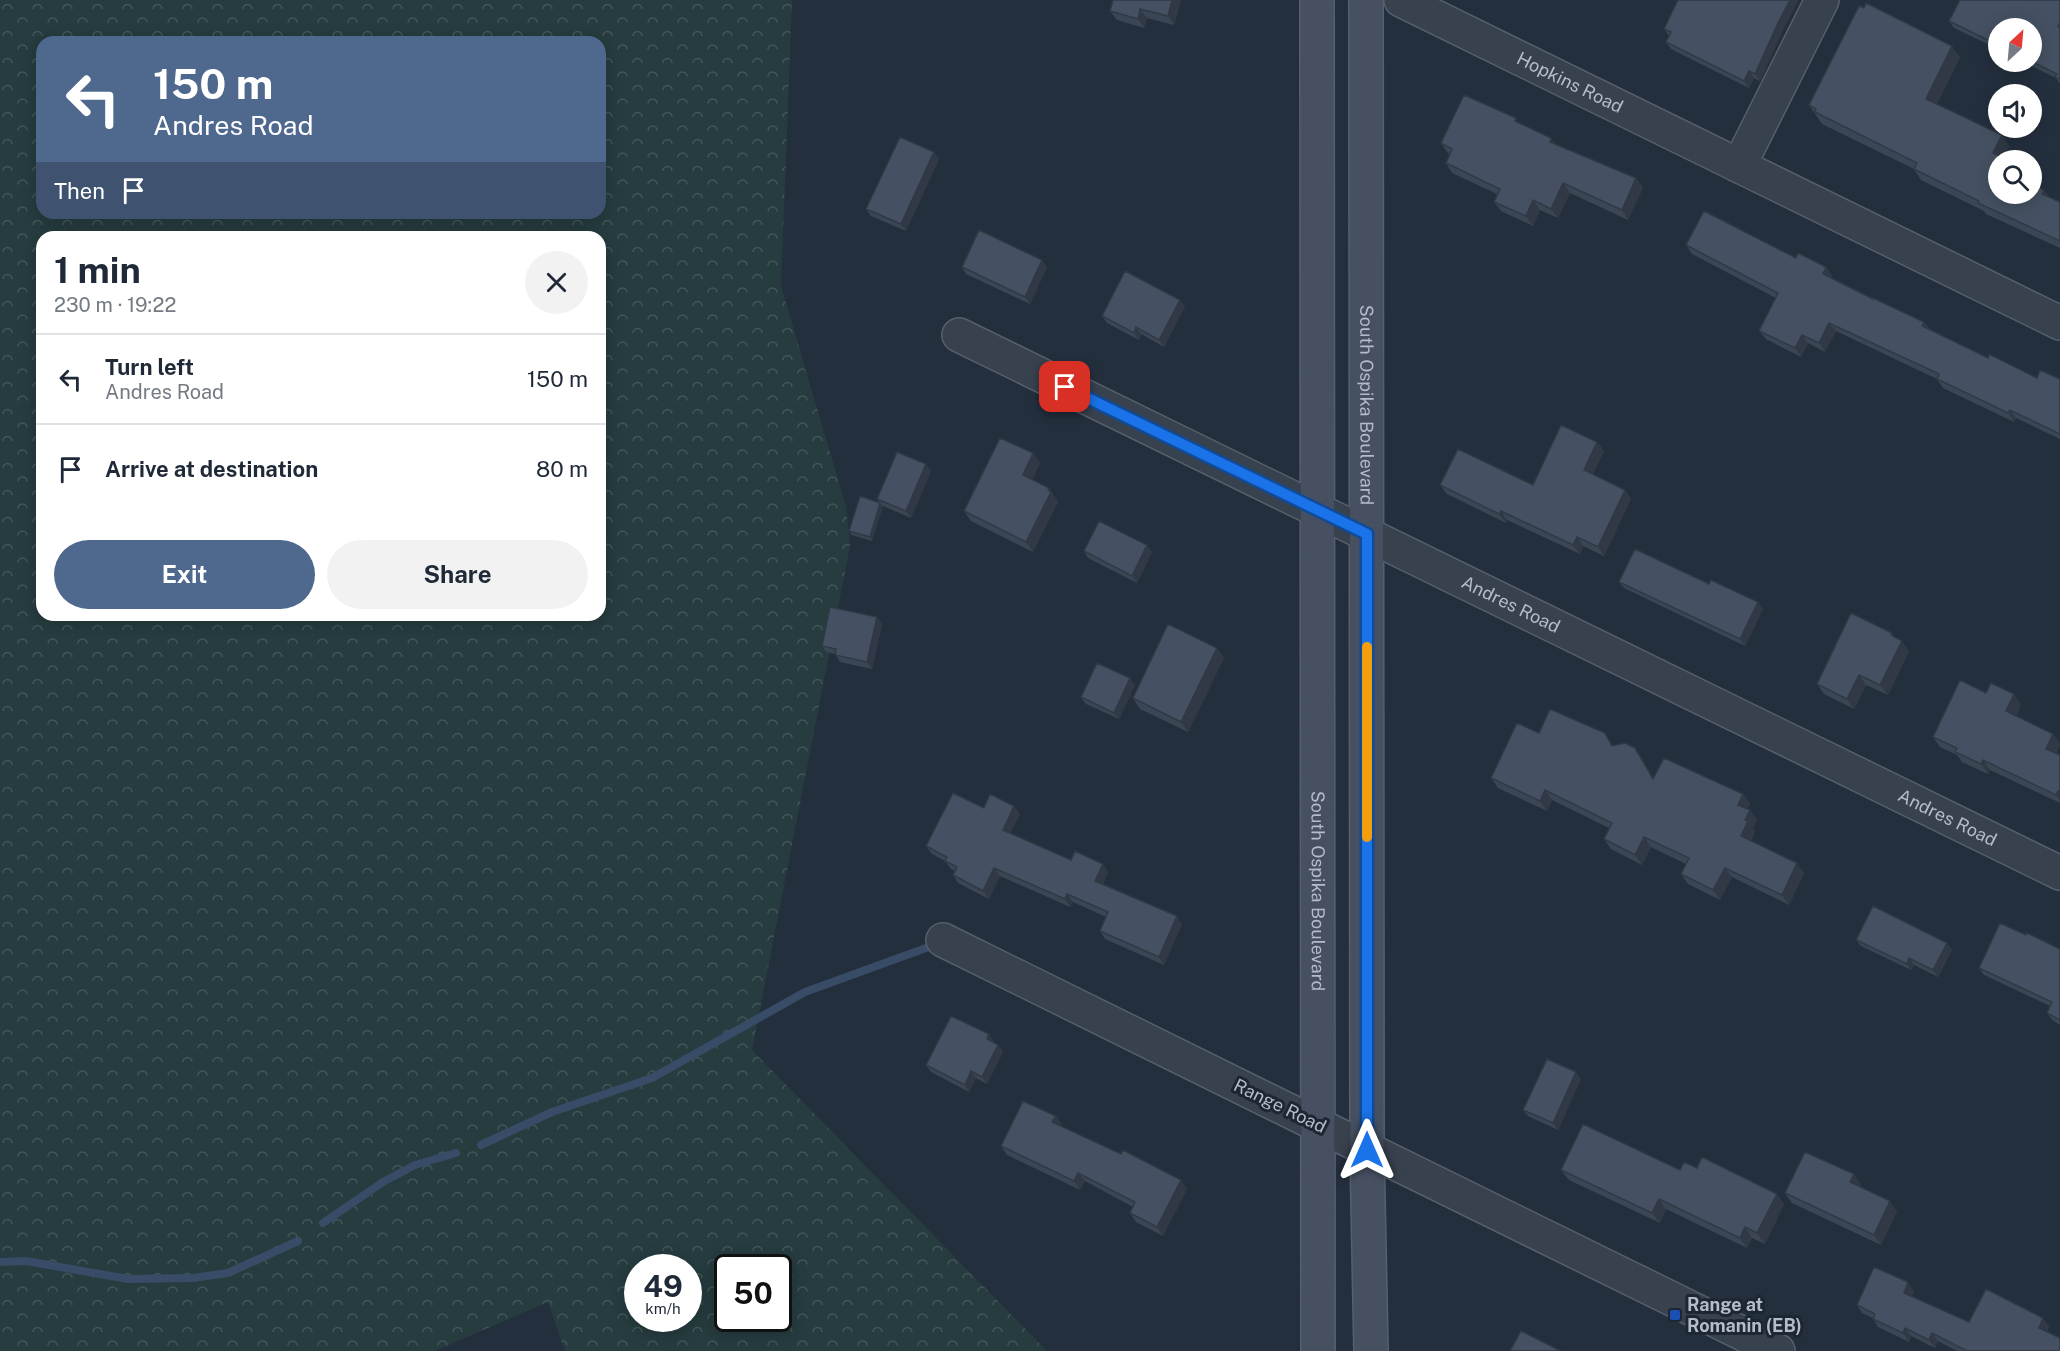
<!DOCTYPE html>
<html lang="en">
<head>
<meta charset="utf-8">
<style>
	:root { --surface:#fff; --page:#f2f2f3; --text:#1f2937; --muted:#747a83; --line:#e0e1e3; --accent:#4f688e }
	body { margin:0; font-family:"Public Sans",sans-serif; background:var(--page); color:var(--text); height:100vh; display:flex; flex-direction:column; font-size:22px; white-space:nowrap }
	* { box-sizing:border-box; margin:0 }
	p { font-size:20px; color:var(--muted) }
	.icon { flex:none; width:33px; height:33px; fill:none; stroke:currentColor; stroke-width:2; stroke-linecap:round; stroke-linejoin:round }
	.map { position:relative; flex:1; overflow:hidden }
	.panel { position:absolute; left:36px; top:231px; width:570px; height:390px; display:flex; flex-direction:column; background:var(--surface); border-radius:18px; box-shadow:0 3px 15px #0003 }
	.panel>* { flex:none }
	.top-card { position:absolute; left:36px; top:36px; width:570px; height:183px; border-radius:18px; box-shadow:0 3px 15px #0003; background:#4f688e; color:#fff; overflow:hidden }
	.needle { width:39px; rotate:26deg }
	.tools { position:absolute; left:1988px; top:18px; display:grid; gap:12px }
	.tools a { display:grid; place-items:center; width:54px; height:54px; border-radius:50%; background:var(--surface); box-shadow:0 3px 15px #0003; font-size:30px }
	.speed { position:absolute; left:624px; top:1254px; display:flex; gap:12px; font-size:30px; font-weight:700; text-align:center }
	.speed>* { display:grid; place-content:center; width:78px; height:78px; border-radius:50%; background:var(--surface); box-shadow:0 3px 15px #0003; line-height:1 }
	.speed small { font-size:15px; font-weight:400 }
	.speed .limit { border:3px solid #111; border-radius:9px; background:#fff; color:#111 }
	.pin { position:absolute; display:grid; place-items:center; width:51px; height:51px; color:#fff; margin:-26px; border-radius:12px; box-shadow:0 3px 9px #0006 }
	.me { position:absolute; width:66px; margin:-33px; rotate:0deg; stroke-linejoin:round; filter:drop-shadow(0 0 4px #0008) }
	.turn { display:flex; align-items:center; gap:21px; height:126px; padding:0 18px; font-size:27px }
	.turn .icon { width:78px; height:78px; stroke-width:2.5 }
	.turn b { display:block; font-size:42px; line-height:51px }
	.then { display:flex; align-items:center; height:57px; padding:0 18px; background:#0003; gap:12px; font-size:22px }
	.round { display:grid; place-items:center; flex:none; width:63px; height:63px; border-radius:32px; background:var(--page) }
	.overview { display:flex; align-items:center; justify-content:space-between; height:102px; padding:0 18px }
	h1 { font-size:36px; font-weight:700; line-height:45px }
	.primary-button { display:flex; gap:12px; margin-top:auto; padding:12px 18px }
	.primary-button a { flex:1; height:69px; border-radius:36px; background:var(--accent); color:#fff; font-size:24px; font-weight:700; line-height:69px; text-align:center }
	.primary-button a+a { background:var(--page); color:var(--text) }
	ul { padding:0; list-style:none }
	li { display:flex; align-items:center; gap:18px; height:90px; padding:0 18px; border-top:2px solid var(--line) }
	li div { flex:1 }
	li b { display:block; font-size:22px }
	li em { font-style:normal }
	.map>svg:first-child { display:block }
	.forest { fill:url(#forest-crowns); fill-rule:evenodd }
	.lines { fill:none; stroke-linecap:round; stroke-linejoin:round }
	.stream { stroke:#394c67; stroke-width:8 }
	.minor-casing { stroke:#565f6c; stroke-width:36 }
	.tertiary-casing { stroke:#565f6c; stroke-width:36 }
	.secondary-casing { stroke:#565f6c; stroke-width:36 }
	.minor { stroke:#38414e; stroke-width:33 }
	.tertiary { stroke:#38414e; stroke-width:33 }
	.secondary { stroke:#465061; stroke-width:33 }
	.wall { fill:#3b4654 }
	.shaded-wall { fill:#303945 }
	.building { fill:#455162; stroke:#303945; stroke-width:1.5 }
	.route-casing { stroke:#114b97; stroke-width:15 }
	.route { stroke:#1a73e8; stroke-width:10 }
	.slow { stroke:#f59e0b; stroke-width:10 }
	.transit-dot { fill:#1a4fb4; stroke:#1d2633; stroke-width:2 }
	.labels { text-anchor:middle; stroke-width:6; stroke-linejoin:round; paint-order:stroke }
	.street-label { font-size:18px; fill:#b4bcc9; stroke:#1d2633 }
	.poi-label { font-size:18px; font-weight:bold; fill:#b4bcc9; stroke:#1d2633; text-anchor:start }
</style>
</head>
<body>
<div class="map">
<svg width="2060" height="1351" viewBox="0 0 2060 1351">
	<defs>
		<pattern id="forest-crowns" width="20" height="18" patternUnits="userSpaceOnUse" patternTransform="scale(1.5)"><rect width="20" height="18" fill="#263c3f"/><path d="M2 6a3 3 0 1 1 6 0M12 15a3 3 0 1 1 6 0" fill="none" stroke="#435659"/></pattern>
	</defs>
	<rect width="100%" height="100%" fill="#242f3e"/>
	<!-- forest -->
	<path class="forest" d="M0,0H792L781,286L846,507L850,546L752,1050L1047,1351H565L548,1302L435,1351H0ZM42,42H600V213H42ZM42,237H600V615H42ZM638,1268H688V1318H638ZM728,1268H778V1318H728Z"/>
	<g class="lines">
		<!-- stream -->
		<path class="stream" d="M481,1145L552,1112L652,1078L805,992L937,944
			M323,1223L383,1182L415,1165L456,1153
			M0,1262L26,1261L128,1279L193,1278L228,1273L298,1241"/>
		<!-- minor casing -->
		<g class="minor-casing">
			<g id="minor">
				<path id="s1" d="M1401,0L2060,323"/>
				<path d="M1739,166L1822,0"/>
				<path id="s2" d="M959,335L2060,873"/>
				<path d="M943,940L1318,1125"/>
			</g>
		</g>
		<!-- tertiary casing -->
		<g class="tertiary-casing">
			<path id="tertiary" d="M1318,1125L1778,1351"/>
		</g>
		<!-- secondary casing -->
		<g class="secondary-casing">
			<g id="secondary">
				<path id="s3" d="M1317,0L1318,1351"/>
				<path id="s4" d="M1366,0L1367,1150L1371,1351"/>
			</g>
		</g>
		<!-- minor -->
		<use href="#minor" class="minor"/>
		<!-- tertiary -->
		<use href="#tertiary" class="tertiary"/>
		<!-- secondary -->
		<use href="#secondary" class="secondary"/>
	</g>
	<!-- wall -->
	<path class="wall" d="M1113,0H1181L1174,25L1147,18L1144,28L1117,20L1110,11Z
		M2060,0V84L2056,78L2023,62H2031V28H1998V49L1954,28L1949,21Z
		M1664,29L1783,30L1760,81L1754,78L1749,88L1671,49L1666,42L1669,36Z
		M1960,57L1937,104L2002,135L2009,146L2004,158L1998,194L2044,190L2049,197L2060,202V248L1986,214L1984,211L1921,180L1914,169L1822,124L1809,105Z
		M1521,124L1556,145L1636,178L1643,188L1628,220L1570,193L1558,218L1540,210L1533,226L1501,211L1494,202L1497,194L1452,173L1446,163L1450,154L1448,153L1441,143Z
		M939,159L906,231L871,216L866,209Z
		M1686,245L1796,258L1826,267L1832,276L1831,278L1873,299L1924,322L1930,329L1988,358L2037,378L2060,379V439L2016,418L2014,422L1943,388L1937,379L1836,331L1825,352L1808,343L1801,357L1766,339L1759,331L1776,298L1692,254Z
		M962,267H1047L1030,304L966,274Z
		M1185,306L1164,347L1141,334L1139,340L1107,323L1102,316Z
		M1597,442L1604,451L1593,474L1625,490L1631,499L1604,556L1583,546L1580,554L1507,520L1506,523L1447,494L1440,485H1533Z
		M1033,453L1040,463L1032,480L1049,488L1058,502L1033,552L971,521L964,511Z
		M931,471L911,518L883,506L872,541L852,535L849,531L879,502L877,499Z
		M1147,545L1152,552L1137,583L1088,558L1084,551Z
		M1619,582L1709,584L1758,602L1763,609L1745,646L1624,588Z
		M877,617L882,624L872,669L840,662L835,654L826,652L822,646Z
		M1892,633L1894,637L1909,651L1888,695L1866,685L1854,709L1824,694L1817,684Z
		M1217,648L1224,658L1188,732L1140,709L1133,698Z
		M1135,685L1119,719L1086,704L1081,697Z
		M1986,693L2021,704L2016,716L2060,745L2056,753L2060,755V803L1990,770L1988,774L1962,762L1957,755L1940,747L1933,737Z
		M1539,733L1613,745L1642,758L1653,778L1743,794L1750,804L1747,809L1750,810L1757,820L1753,828L1755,831L1751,841L1804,873L1789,905L1732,877L1720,900L1688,884L1681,874L1686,864L1651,847L1642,865L1611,849L1604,839L1609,828L1552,800L1547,811L1498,788L1491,778Z
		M984,808L1020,814L1010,833L1071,860L1108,872L1103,884L1182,924L1164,965L1105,939L1100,931L1106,917L1073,902L1070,907L1000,876L989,899L958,883L953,875L955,871L951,869L945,861L932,854L926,846Z
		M2026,935L2060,949V1025L2052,1020L2047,1013L2050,1006L1984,975L1979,968Z
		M1856,940L1947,943L1952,950L1938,977L1914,965L1911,970L1861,946Z
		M994,1041L993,1042L998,1045L1003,1052L987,1084L976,1078L969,1092L931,1072L926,1065Z
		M1581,1079L1558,1130L1528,1116L1523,1110Z
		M1056,1116L1062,1125L1061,1126L1187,1189L1163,1236L1136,1222L1130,1213L1133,1207L1085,1181L1080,1190L1007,1155L1001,1146Z
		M1697,1168L1784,1204L1765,1244L1752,1238L1747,1248L1666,1209L1660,1223L1569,1180L1561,1170H1680Z
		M1861,1184L1860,1186L1897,1211L1881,1245L1792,1203L1785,1193Z
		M1914,1291L1912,1296L1969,1322L2049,1326L2047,1332L2060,1351H1957L1938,1341L1935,1348L1911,1336L1909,1342L1878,1327L1873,1318L1862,1313L1857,1305Z"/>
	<!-- shaded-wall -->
	<path class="shaded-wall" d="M1172,0H1181L1174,25L1168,16Z
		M1790,0H1799L1783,30L1760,81L1755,74L1778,23Z
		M1140,9L1147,18L1144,28L1138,19Z
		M1952,46L1960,57L1934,110L1926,99Z
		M1749,71L1754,78L1749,88L1744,81Z
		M2002,135L2009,146L2002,160L1993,153Z
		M1551,138L1558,147L1550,142Z
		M934,152L939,159L906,231L901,224Z
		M1636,178L1643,188L1628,220L1622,210Z
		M1563,183L1570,193L1558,218L1551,209Z
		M2044,190L2052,201L2042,194Z
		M1533,200L1540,210L1533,226L1526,216Z
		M1042,260L1047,267L1030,304L1025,297Z
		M1826,267L1832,276L1829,282L1823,274Z
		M1180,300L1185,306L1164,347L1159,340Z
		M1924,322L1930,330L1922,326Z
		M1829,323L1836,331L1825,352L1819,343Z
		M1136,327L1141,334L1139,340L1134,333Z
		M1802,335L1808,343L1801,357L1795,348Z
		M2010,410L2016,418L2014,422L2008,413Z
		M1597,442L1604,451L1590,479L1584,470Z
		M1033,453L1040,463L1030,485L1023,475Z
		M926,464L931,471L911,518L906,511Z
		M1049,488L1058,502L1033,552L1026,542Z
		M1625,490L1631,499L1604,556L1598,547Z
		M880,503L883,506L872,541L870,537Z
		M1501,511L1507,520L1506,523L1499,514Z
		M1577,537L1583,546L1580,554L1573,545Z
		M1147,545L1152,552L1137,583L1132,576Z
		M1758,602L1763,609L1745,646L1740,639Z
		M877,617L882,624L872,669L867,662Z
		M1902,641L1909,651L1888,695L1880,685Z
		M1217,648L1224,658L1188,732L1181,722Z
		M1859,675L1866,685L1854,709L1847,699Z
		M1130,678L1135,685L1119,719L1114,713Z
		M2014,694L2021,704L2013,721L2006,711Z
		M2053,734L2060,743V745L2054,759L2046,749Z
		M1635,748L1642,758L1660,789L1653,779Z
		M1983,760L1990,770L1988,774L1981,764Z
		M1545,790L1552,800L1547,811L1540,801Z
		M2058,791L2060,793V800L2056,795Z
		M1743,794L1750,804L1745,815L1738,805Z
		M1014,806L1020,814L1008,837L1003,830Z
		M1750,810L1757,820L1753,828L1755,831L1748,846L1741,836L1745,820Z
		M1644,837L1651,847L1642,865L1635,855Z
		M1797,863L1804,873L1789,905L1782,895Z
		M1103,864L1108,872L1101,889L1095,881Z
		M994,868L1000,876L989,899L983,891Z
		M1725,868L1732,877L1720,900L1713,890Z
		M1067,894L1073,902L1070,907L1065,899Z
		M1177,916L1182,924L1164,965L1159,957Z
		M1947,943L1952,950L1938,977L1933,970Z
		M1909,958L1914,965L1911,970L1907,964Z
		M989,1034L994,1041L992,1046L987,1039Z
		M998,1045L1003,1052L987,1084L982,1077Z
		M971,1071L976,1078L969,1092L965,1085Z
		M1576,1072L1581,1079L1558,1130L1553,1123Z
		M1056,1116L1062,1125L1059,1131L1052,1122Z
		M1078,1173L1085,1181L1080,1190L1074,1181Z
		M1854,1174L1861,1184L1858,1192L1850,1182Z
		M1181,1180L1187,1189L1163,1236L1157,1227Z
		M1777,1194L1784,1204L1765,1244L1757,1233Z
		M1659,1199L1666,1209L1660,1223L1652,1213Z
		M1890,1201L1897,1211L1881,1245L1874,1235Z
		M1745,1227L1752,1238L1747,1248L1740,1238Z
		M1908,1282L1914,1291L1910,1301L1904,1293Z
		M2043,1318L2049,1326L2044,1336L2039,1328Z
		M1905,1328L1911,1336L1909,1342L1903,1333Z
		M1932,1333L1938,1341L1935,1348L1929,1340Z"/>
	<!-- building -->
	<path class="building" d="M1113,0H1172L1168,16L1140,9L1138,19L1110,11Z
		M1678,0H1790L1778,23L1755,74L1749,71L1744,81L1666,42L1671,32L1664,29Z
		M1960,0H2060V22L2058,27L2060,28V79L2055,77L2057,74L2031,61V28H1998V45L1949,21Z
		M1866,3L1952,46L1926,99L2002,135L1993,153L2009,160H1998V194H2031V184L2044,190L2042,194L2060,202V241L1978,203L1979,201L1914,169L1917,163L1815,112L1816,109L1809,105L1859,6L1864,8Z
		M1464,95L1516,118L1515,121L1551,138L1550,142L1636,178L1622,210L1563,183L1551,209L1533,200L1526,216L1494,202L1500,189L1446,163L1452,149L1441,143Z
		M900,137L934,152L901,224L866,209Z
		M1704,211L1796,258L1798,253L1826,267L1823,274L1873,299V298L1924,322L1922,326L1988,358L1989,354L2037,378L2040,370L2060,379V434L2010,410L2008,413L1937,379L1939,374L1829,323L1819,343L1802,335L1795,348L1759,331L1778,293L1686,245Z
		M979,230L1042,260L1025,297L962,267Z
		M1125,271L1180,300L1159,340L1136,327L1134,333L1102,316Z
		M1561,425L1597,442L1584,470L1625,490L1598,547L1577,537L1573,545L1501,511L1499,514L1440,485L1458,449L1533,485Z
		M1000,438L1033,453L1023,475L1049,488L1048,490L1051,492L1026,542L964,511Z
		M897,452L926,464L906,511L877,499Z
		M860,496L880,503L870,537L849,531Z
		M1099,521L1147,545L1132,576L1084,551Z
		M1635,549L1709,584L1711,580L1758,602L1740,639L1619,582Z
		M830,607L877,617L867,662L835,655L836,649L822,646Z
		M1851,613L1892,633L1891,635L1902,641L1880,685L1859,675L1847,699L1817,684Z
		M1168,624L1217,648L1181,722L1133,698Z
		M1097,663L1130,678L1114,713L1081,697Z
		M1960,680L1986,693L1991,683L2014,694L2006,711L2053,734L2046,749L2060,755V792L2058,791L2056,795L1983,760L1981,764L1955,752L1957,748L1933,737Z
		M1550,709L1605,733L1612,746L1625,743L1635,748L1653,779L1664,758L1743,794L1738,805L1750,810L1745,820L1748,821L1741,836L1797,863L1782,895L1725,868L1713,890L1681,874L1689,858L1644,837L1635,855L1604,839L1612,823L1545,790L1540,801L1491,778L1517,723L1539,733Z
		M953,793L984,808L990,794L1014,806L1003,830L1071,860L1075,851L1103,864L1095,881L1177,916L1159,957L1100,931L1108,912L1067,894L1065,899L994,868L983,891L953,875L957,867L945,861L947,857L926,846Z
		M1873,906L1947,943L1933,970L1909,958L1907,964L1856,940Z
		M2000,923L2026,935L2027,933L2060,949V1020L2047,1013L2052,1002L1979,968Z
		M951,1016L989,1034L987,1039L998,1045L982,1077L971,1071L965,1085L926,1065Z
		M1547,1059L1576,1072L1553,1123L1523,1110Z
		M1023,1101L1056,1116L1052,1122L1121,1154L1123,1150L1181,1180L1157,1227L1130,1213L1135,1202L1078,1173L1074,1181L1001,1146Z
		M1583,1124L1680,1170L1684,1162L1697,1168L1702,1157L1777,1194L1757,1233L1745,1227L1740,1238L1659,1199L1652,1213L1561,1170Z
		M1805,1152L1854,1174L1850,1182L1890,1201L1874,1235L1785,1193Z
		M1874,1267L1908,1282L1904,1293L1969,1322L1986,1289L2043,1318L2039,1328L2060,1338V1351H1967L1932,1333L1929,1340L1905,1328L1903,1333L1873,1319L1875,1314L1857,1305Z
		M1521,1331L1561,1351H1510Z"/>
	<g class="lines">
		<!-- route casing -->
		<g class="route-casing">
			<path id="route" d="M1065,387L1367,534V1150"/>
		</g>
		<!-- route -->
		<use href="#route" class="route"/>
		<!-- slow -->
		<path class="slow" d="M1367,647V837"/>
	</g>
	<!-- markers -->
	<rect class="transit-dot" x="1669" y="1309" width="12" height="12" rx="3"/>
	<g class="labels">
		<!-- street labels -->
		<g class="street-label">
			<text dy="6" stroke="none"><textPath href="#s1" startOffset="188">Hopkins Road</textPath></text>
			<text dy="6" stroke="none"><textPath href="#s4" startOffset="405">South Ospika Boulevard</textPath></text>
			<text dy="6" stroke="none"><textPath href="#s2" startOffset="614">Andres Road</textPath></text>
			<text dy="6" stroke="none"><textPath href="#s2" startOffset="1100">Andres Road</textPath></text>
			<text dy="6" stroke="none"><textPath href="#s3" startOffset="891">South Ospika Boulevard</textPath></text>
			<text transform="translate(1280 1106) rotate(26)" y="6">Range Road</text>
		</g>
		<!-- poi labels -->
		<g class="poi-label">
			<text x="1687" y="1311">Range at<tspan x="1687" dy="21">Romanin (EB)</tspan></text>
		</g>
	</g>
</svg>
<div class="tools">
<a><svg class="needle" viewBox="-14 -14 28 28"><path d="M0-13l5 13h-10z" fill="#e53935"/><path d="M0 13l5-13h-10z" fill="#747a83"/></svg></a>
<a><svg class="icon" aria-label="sound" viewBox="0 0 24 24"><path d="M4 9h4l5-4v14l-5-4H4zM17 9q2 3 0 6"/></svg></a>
<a><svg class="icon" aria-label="search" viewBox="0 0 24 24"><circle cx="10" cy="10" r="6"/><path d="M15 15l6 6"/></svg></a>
</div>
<div class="speed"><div>49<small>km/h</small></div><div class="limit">50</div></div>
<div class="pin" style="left:1065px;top:387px;background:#d93025"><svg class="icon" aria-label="arrive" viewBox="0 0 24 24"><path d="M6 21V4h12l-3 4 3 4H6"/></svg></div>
<svg class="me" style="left:1367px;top:1150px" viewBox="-20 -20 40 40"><path d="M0-17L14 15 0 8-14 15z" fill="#1a73e8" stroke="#fff" stroke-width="4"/></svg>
<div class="top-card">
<div class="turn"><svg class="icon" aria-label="left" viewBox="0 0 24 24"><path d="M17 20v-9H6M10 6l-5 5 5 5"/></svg><div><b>150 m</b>Andres Road</div></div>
<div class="then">Then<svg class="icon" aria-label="arrive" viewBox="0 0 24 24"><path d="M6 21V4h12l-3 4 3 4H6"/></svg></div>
</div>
<section class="panel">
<div class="overview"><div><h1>1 min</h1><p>230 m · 19:22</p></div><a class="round"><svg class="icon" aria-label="close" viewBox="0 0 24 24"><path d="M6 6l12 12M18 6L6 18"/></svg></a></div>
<ul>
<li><svg class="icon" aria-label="left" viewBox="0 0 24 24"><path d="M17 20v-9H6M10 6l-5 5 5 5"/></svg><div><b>Turn left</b><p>Andres Road</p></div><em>150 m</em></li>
<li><svg class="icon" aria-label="arrive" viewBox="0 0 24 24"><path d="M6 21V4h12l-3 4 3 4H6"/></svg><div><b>Arrive at destination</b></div><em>80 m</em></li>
</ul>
<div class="primary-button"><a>Exit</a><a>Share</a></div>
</section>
</div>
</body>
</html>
